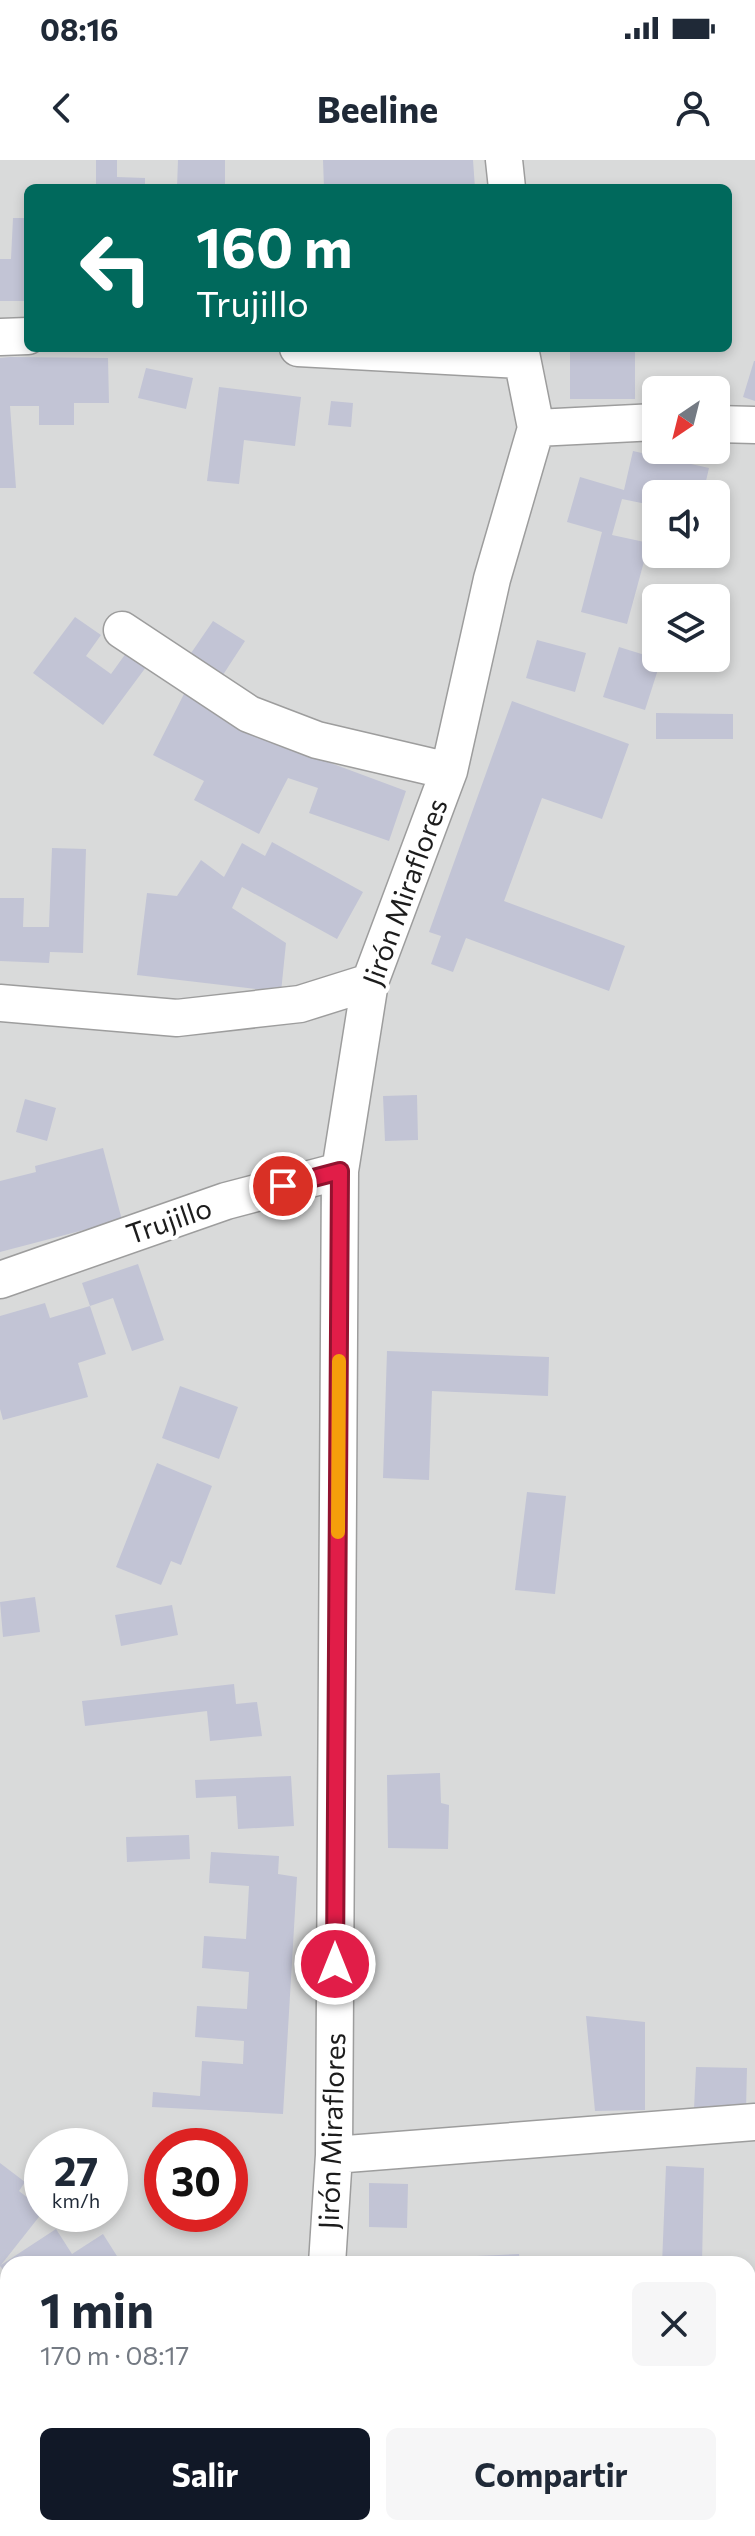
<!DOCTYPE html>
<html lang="es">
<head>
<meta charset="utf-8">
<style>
	:root { --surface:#fff; --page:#f6f6f7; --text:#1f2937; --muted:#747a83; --accent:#111827 }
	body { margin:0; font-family:Commissioner,sans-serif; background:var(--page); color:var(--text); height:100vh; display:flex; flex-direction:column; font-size:30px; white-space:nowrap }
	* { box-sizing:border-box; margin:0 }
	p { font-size:26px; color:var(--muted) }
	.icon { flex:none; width:44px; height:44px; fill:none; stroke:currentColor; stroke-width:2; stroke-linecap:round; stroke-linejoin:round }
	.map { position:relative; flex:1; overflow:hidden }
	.drawer { position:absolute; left:0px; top:2096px; width:756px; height:280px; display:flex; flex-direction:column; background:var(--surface); border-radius:24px 24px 0 0; box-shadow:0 4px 12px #0003 }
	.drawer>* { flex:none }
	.hud { position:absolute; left:24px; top:24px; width:708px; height:168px; border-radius:12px; box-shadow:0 4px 12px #0003; background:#00695c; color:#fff; overflow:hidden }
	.needle { width:52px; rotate:215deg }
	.buttons { position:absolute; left:642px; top:216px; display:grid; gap:16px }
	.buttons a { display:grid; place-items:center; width:88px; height:88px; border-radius:12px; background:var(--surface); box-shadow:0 4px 12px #0003; font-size:40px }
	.speed { position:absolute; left:24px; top:1968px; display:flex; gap:16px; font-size:40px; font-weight:700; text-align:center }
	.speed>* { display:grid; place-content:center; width:104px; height:104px; border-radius:50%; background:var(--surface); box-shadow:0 4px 12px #0003; line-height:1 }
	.speed small { font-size:20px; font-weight:400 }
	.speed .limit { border:12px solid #d22; background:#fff; color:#111 }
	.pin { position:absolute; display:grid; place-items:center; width:68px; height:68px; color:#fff; margin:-34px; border:4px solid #fff; border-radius:50%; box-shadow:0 2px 8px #0007 }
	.me { position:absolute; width:88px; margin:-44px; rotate:0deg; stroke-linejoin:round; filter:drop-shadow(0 0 6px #0008) }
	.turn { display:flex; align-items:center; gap:28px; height:168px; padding:0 40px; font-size:36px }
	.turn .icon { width:104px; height:104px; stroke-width:2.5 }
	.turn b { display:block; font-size:56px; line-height:68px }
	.round { display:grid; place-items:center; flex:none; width:84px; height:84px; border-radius:12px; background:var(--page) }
	.headline { display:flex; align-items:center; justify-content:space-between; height:136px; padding:0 40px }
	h1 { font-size:48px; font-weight:700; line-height:60px }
	.action { display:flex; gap:16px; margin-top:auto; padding:16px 40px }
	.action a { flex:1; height:92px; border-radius:12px; background:var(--accent); color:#fff; font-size:32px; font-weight:700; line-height:92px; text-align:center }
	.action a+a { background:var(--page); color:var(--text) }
	.status { display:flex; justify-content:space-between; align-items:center; height:56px; padding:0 40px; background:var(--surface); direction:ltr }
	.status svg { height:22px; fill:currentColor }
	header { display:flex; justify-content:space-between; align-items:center; height:104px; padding:0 40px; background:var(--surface); font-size:36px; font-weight:700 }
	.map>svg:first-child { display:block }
	.residential { fill:#d9dada; fill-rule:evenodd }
	.building { fill:#c2c4d5 }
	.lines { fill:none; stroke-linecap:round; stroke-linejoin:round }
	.minor-casing { stroke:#9d9d9d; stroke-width:39 }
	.minor { stroke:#fff; stroke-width:36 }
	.route-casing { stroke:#92132f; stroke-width:20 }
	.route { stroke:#e11d48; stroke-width:14 }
	.slow { stroke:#f59e0b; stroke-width:14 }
	.labels { text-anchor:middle; stroke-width:8; stroke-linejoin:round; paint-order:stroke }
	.street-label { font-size:28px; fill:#1c1c1c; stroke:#fff }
</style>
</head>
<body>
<div class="status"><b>08:16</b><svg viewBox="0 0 49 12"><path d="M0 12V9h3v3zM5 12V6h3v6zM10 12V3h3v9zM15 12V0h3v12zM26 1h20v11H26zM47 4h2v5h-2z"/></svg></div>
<header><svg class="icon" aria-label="back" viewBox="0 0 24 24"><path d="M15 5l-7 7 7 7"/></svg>Beeline<svg class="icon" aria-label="person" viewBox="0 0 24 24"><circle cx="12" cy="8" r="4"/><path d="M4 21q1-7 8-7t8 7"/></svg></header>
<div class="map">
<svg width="755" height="2376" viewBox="0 0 755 2376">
	<rect width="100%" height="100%" fill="#e3e1ee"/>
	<!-- residential -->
	<path class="residential" d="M0,0H755V2376H0ZM28,28H728V188H28ZM656,230H716V290H656ZM656,334H716V394H656ZM656,438H716V498H656ZM42,1986H110V2054H42ZM162,1986H230V2054H162ZM8,2104H748V2368H8Z"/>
	<!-- building -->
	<path class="building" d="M96,0H117V17L145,18V28H96Z
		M178,0H225V28H177Z
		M323,0H473L475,28H324Z
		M13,58H28V141H0V99H11Z
		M570,188H635V239H570Z
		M10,197L108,198L109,243H74V265H39V246H10L16,328H0V198Z
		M754,201H755V241L743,237Z
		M146,208L193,218L186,249L138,238Z
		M219,227L301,237L295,286L244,280L239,324L207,321Z
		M331,241L353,243L351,267L328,265Z
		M633,291L709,308L703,334H656V346L622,339L612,375L649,383L656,356V384L649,383L627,464L581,452L602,372L567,362L580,317L624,330Z
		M75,457L101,475L86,496L111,514L129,489L149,503L103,565L33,513Z
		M213,461L245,481L219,521L187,499Z
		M537,480L586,493L575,532L526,518Z
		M619,487L661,500L645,550L603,537Z
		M185,532L301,592L406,631L389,681L309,653L318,628L288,618L259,674L194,640L204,621L153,595Z
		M512,541L629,584L602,659L542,638L504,741L625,786L609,831L466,778L453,812L431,804L441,776L429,772Z
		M656,553L733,554V579H656Z
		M272,682L363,732L337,779L242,727L232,748L286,783L281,832L137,815L147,733L177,736L201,700L224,717L242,683L265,696Z
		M52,688L86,689L83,793L50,792L49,803L0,801V738H24L23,767H49Z
		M417,935L418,980L385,981L383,936Z
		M25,939L56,948L47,981L16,972Z
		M103,988L122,1060L0,1092V1021L36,1012L35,1006Z
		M138,1104L164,1180L132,1191L113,1138L90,1146L82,1123Z
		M45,1143L50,1158L90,1146L106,1194L78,1203L88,1237L3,1260L0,1249V1156Z
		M387,1191L549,1197L548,1236L432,1231L429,1320L383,1318Z
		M180,1226L238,1247L219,1299L162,1278Z
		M157,1303L212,1326L181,1405L171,1401L161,1425L116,1407Z
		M527,1332L566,1336L555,1434L515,1430Z
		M35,1437L40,1472L3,1477L0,1442Z
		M172,1445L178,1475L121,1486L115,1455Z
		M234,1524L236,1544L257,1542L262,1576L210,1581L207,1551L85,1566L82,1541Z
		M440,1613L441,1643L449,1645L448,1689L388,1688L387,1615Z
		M291,1616L294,1666L238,1669L236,1636L196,1638L195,1620Z
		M189,1675L190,1699L127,1702L126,1677Z
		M211,1692L279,1696L278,1714L297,1717L283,1954L152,1947L153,1932L200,1936L202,1901L243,1904L244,1881L195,1877L197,1846L247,1849L249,1812L202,1808L204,1776L246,1779L249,1726L209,1723Z
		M586,1856L645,1862V1950L595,1951Z
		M696,1907L747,1908L746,1950L694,1949Z
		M0,2003L25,2022L19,2031L42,2049V2053L1,2105L56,2069L72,2094L103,2074L122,2104H8V2116L0,2106Z
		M666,2006L704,2008L702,2104H662Z
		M369,2023L408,2024L407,2068L369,2067Z
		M519,2094L520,2104H476V2096Z
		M752,2215L755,2221V2266L748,2269V2217Z
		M268,2368H347L332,2376H272Z
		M424,2368H520L522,2376H426Z"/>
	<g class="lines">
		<!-- minor casing -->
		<g class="minor-casing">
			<path id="minor" d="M504,0L507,28
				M0,177L28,176
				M298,188L522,200
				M716,264L755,265
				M536,268L656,262
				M122,470L249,554L317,580L449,611
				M0,843L177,858L300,844L370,822
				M0,1120L226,1041L340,1011
				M334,1995L755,1962
				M327,2104L334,1995L340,1011L370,822L449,611L492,419L536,268L520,188
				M0,2154L8,2165
				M139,2368L144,2376
				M392,2368L394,2376"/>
		</g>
		<!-- minor -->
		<use href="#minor" class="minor"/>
	</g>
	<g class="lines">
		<!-- route casing -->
		<g class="route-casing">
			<path id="route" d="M283,1026L340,1011L335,1804"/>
		</g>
		<!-- route -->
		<use href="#route" class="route"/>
		<!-- slow -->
		<path class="slow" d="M338,1372L339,1201"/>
	</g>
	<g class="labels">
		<!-- street labels -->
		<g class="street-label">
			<text transform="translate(405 732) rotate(-70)" y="10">Jirón Miraflores</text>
			<text transform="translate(169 1061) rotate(-19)" y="10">Trujillo</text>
			<text transform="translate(332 1971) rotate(-88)" y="10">Jirón Miraflores</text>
		</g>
	</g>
</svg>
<div class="buttons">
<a><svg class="needle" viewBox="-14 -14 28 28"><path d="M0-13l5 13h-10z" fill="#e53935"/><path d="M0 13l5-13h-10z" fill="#747a83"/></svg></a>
<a><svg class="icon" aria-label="sound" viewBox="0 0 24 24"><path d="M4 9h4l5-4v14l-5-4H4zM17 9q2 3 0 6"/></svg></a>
<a><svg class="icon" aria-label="layers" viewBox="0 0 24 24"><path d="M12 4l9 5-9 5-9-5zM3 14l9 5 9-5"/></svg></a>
</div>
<div class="speed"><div>27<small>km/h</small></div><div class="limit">30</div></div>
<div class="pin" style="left:283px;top:1026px;background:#d93025"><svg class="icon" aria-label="arrive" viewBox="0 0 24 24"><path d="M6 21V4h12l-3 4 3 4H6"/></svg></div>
<svg class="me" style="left:335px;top:1804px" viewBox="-20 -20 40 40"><circle r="17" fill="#e11d48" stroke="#fff" stroke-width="3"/><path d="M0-11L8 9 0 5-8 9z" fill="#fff"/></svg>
<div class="hud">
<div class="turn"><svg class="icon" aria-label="left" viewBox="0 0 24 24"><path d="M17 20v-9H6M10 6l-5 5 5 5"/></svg><div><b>160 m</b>Trujillo</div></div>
</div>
<section class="drawer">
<div class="headline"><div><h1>1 min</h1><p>170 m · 08:17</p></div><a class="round"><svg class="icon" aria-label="close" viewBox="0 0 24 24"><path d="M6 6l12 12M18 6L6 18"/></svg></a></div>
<div class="action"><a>Salir</a><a>Compartir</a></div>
</section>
</div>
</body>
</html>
